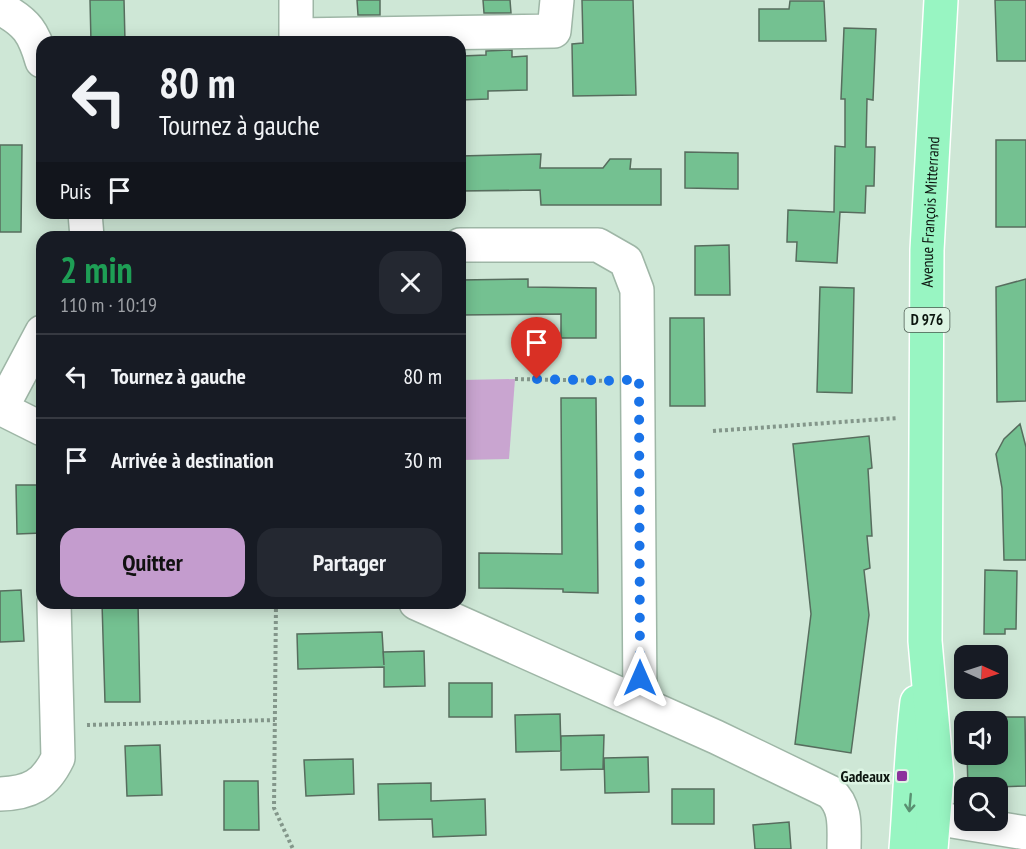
<!DOCTYPE html>
<html lang="fr">
<head>
<meta charset="utf-8">
<style>
	:root { --surface:#171b24; --page:#242831; --text:#f1f3f6; --muted:#9ea1a6; --line:#363941; --accent:#c49cce }
	body { margin:0; font-family:"PT Sans Narrow",sans-serif; background:var(--page); color:var(--text); height:100vh; display:flex; flex-direction:column; font-size:22px; white-space:nowrap }
	* { box-sizing:border-box; margin:0 }
	p { font-size:20px; color:var(--muted) }
	.icon { flex:none; width:33px; height:33px; fill:none; stroke:currentColor; stroke-width:2; stroke-linecap:round; stroke-linejoin:round }
	.map { position:relative; flex:1; overflow:hidden }
	.details { position:absolute; left:36px; top:231px; width:430px; height:378px; display:flex; flex-direction:column; background:var(--surface); border-radius:18px; box-shadow:0 3px 15px #0003 }
	.details>* { flex:none }
	.hud { position:absolute; left:36px; top:36px; width:430px; height:183px; border-radius:18px; box-shadow:0 3px 15px #0003; background:#171b24; color:var(--text); overflow:hidden }
	.needle { width:39px; rotate:93deg }
	.tools { position:absolute; left:954px; top:645px; display:grid; gap:12px }
	.tools a { display:grid; place-items:center; width:54px; height:54px; border-radius:12px; background:var(--surface); box-shadow:0 3px 15px #0003; font-size:30px }
	.pin { position:absolute; display:grid; place-items:center; width:51px; height:51px; color:#fff; margin:-62px -26px; border-radius:50% 50% 50% 0; rotate:-45deg; box-shadow:0 0 6px #0007 }
	.pin .icon { rotate:45deg }
	.me { position:absolute; width:66px; margin:-33px; rotate:0deg; stroke-linejoin:round; filter:drop-shadow(0 0 4px #0008) }
	.turn { display:flex; align-items:center; gap:21px; height:126px; padding:0 24px; font-size:27px }
	.turn .icon { width:78px; height:78px; stroke-width:2.5 }
	.turn b { display:block; font-size:42px; line-height:51px }
	.then { display:flex; align-items:center; height:57px; padding:0 24px; background:#0003; gap:12px; font-size:22px }
	.round { display:grid; place-items:center; flex:none; width:63px; height:63px; border-radius:18px; background:var(--page) }
	.overview { display:flex; align-items:center; justify-content:space-between; height:102px; padding:0 24px }
	h1 { font-size:36px; font-weight:700; line-height:45px; color:#1e9e55 }
	.primary-button { display:flex; gap:12px; margin-top:auto; padding:12px 24px }
	.primary-button a { flex:1; height:69px; border-radius:18px; background:var(--accent); color:#111; font-size:24px; font-weight:700; line-height:69px; text-align:center }
	.primary-button a+a { background:var(--page); color:var(--text) }
	ul { padding:0; list-style:none }
	li { display:flex; align-items:center; gap:18px; height:84px; padding:0 24px; border-top:2px solid var(--line) }
	li div { flex:1 }
	li b { display:block; font-size:22px }
	li em { font-style:normal }
	.map>svg:first-child { display:block }
	.green { fill:#c9a5d0 }
	.building { fill:#74c191; stroke:#576d5e; stroke-width:1.5 }
	.lines { fill:none; stroke-linecap:round; stroke-linejoin:round }
	.minor-casing { stroke:#9eb6a6; stroke-width:36 }
	.major-casing { stroke:#fff; stroke-width:36 }
	.path { stroke:#83968a; stroke-width:4; stroke-dasharray:3 3; stroke-linecap:butt }
	.minor { stroke:#fff; stroke-width:33 }
	.major { stroke:#98f5c2; stroke-width:33 }
	.oneway { stroke:#599071 }
	.route { stroke:#1a73e8; stroke-width:10; stroke-dasharray:0 18 }
	.poi-dot { fill:#8c319c; stroke:#dcf4e3; stroke-width:2 }
	.labels { text-anchor:middle; stroke-width:5; stroke-linejoin:round; paint-order:stroke }
	.shield { fill:#dcf4e3; stroke:#4a584f; stroke-width:1.5 }
	.shield-label { font-size:15px; font-weight:bold; fill:#0c150f }
	.street-label { font-size:16px; fill:#0c150f; stroke:#dcf4e3 }
	.poi-label { font-size:16px; font-weight:bold; fill:#0c150f; stroke:#dcf4e3; text-anchor:end }
</style>
</head>
<body>
<div class="map">
<svg width="1026" height="849" viewBox="0 0 1026 849">
	<rect width="100%" height="100%" fill="#cee7d6"/>
	<!-- green -->
	<path class="green" d="M515,379L509,459L461,460V380Z"/>
	<!-- building -->
	<path class="building" d="M90,0H124L125,42H91Z
		M357,0H380V15H358Z
		M483,0H510L511,13H484Z
		M582,0H633L636,95L573,96L572,44L583,43Z
		M995,0H1026V61H997Z
		M790,1H824L826,41H759V9H789Z
		M844,28L876,29L873,100L867,99L866,147H875L874,186H866L865,213L840,212L837,263L796,261L797,242H787L788,210L834,212L835,146L845,147V99H841Z
		M512,50V57L527,56V90L488,91V99L460,100L462,56L486,55V51Z
		M996,140H1026V227H996Z
		M0,145H22L21,232H0Z
		M685,152L738,153V189L685,188Z
		M541,154L540,168H603L610,159H631L630,169H661V205H541L540,190L460,191V156Z
		M729,245L730,295H695V246Z
		M528,279V287L596,288V338H561V314L460,315V280Z
		M1026,279V401L997,402L996,287Z
		M820,287L854,288L852,393L817,392Z
		M670,318H704L705,406H670Z
		M561,398H596L598,593L563,592V589L479,588V553L562,554Z
		M1020,424L1026,447V560H1004L1002,488L996,454L1004,439Z
		M869,436L872,468L868,469L872,536H867L870,568L864,570L869,615L851,753L795,744L811,614L793,444Z
		M16,485H42V533L17,534Z
		M985,570L1017,571L1016,629H1005V634H984Z
		M21,590L24,641L0,642V591Z
		M102,603H138L140,702H105Z
		M382,632L384,665L383,652L424,651L425,686L384,687V667L298,669L297,634Z
		M449,683H492V717H449Z
		M560,714L561,751L516,752L515,715Z
		M988,717H1025L1026,786L968,788L967,754H998V722H988Z
		M604,735L603,769L561,770V736Z
		M160,745L162,795L127,796L125,746Z
		M648,757L649,792L605,793L604,758Z
		M353,759L354,794L306,796L304,760Z
		M224,781H258L259,830H224Z
		M431,783V801L485,799L486,835L433,837L432,819L379,820L378,784Z
		M672,789H714V824H672Z
		M789,822L791,849H755L753,825Z"/>
	<g class="lines">
		<!-- minor casing -->
		<g class="minor-casing">
			<path id="minor" d="M296,0V35L554,31L557,0
				M0,8C27,22 34,33 42,61
				M85,213L87,237
				M460,245H598L626,261L637,290L640,703
				M0,408L42,429
				M1,409L42,332
				M416,603L716,737L830,792C847,807 844,828 844,849
				M0,794C30,793 45,785 58,758L54,603
				M934,818L1026,833"/>
		</g>
		<!-- major casing -->
		<g class="major-casing">
			<g id="major">
				<path d="M906,849C910,800 911,751 917,702"/>
				<path id="s1" d="M931,849L937,776L925,641L927,250L941,0"/>
			</g>
		</g>
		<!-- path -->
		<path class="path" d="M515,379L609,381
			M713,431L898,418
			M276,603L274,808L293,849
			M87,725L275,720"/>
		<!-- minor -->
		<use href="#minor" class="minor"/>
		<!-- major -->
		<use href="#major" class="major"/>
	</g>
	<!-- one-way arrows -->
	<defs><path id="oneway-shaft" d="M-6 0H5M1.5-3L5.5 0L1.5 3" fill="none" stroke-width="1.6" stroke-linecap="round" stroke-linejoin="round" transform="scale(1.5)"/></defs>
	<use class="oneway" href="#oneway-shaft" transform="translate(910 803) rotate(95)"/>
	<g class="lines">
		<!-- route -->
		<path class="route" d="M537,379L621,381L639,378L640,678"/>
	</g>
	<!-- markers -->
	<rect class="poi-dot" x="896" y="770" width="12" height="12" rx="3"/>
	<g class="labels">
		<!-- shield labels -->
		<rect class="shield" x="904.5" y="308" width="45" height="24" rx="4.5"/>
		<g class="shield-label">
			<text x="927" y="325">D 976</text>
		</g>
		<!-- street labels -->
		<g class="street-label">
			<text dy="6" stroke="none"><textPath href="#s1" startOffset="638">Avenue François Mitterrand</textPath></text>
		</g>
		<!-- poi labels -->
		<g class="poi-label">
			<text x="890" y="782">Gadeaux</text>
		</g>
	</g>
</svg>
<div class="tools">
<a><svg class="needle" viewBox="-14 -14 28 28"><path d="M0-13l5 13h-10z" fill="#e53935"/><path d="M0 13l5-13h-10z" fill="#9ea1a6"/></svg></a>
<a><svg class="icon" aria-label="sound" viewBox="0 0 24 24"><path d="M4 9h4l5-4v14l-5-4H4zM17 9q2 3 0 6"/></svg></a>
<a><svg class="icon" aria-label="search" viewBox="0 0 24 24"><circle cx="10" cy="10" r="6"/><path d="M15 15l6 6"/></svg></a>
</div>
<div class="pin" style="left:537px;top:379px;background:#d93025"><svg class="icon" aria-label="arrive" viewBox="0 0 24 24"><path d="M6 21V4h12l-3 4 3 4H6"/></svg></div>
<svg class="me" style="left:640px;top:678px" viewBox="-20 -20 40 40"><path d="M0-17L14 15 0 8-14 15z" fill="#1a73e8" stroke="#fff" stroke-width="4"/></svg>
<div class="hud">
<div class="turn"><svg class="icon" aria-label="left" viewBox="0 0 24 24"><path d="M17 20v-9H6M10 6l-5 5 5 5"/></svg><div><b>80 m</b>Tournez à gauche</div></div>
<div class="then">Puis<svg class="icon" aria-label="arrive" viewBox="0 0 24 24"><path d="M6 21V4h12l-3 4 3 4H6"/></svg></div>
</div>
<section class="details">
<div class="overview"><div><h1>2 min</h1><p>110 m · 10:19</p></div><a class="round"><svg class="icon" aria-label="close" viewBox="0 0 24 24"><path d="M6 6l12 12M18 6L6 18"/></svg></a></div>
<ul>
<li><svg class="icon" aria-label="left" viewBox="0 0 24 24"><path d="M17 20v-9H6M10 6l-5 5 5 5"/></svg><div><b>Tournez à gauche</b></div><em>80 m</em></li>
<li><svg class="icon" aria-label="arrive" viewBox="0 0 24 24"><path d="M6 21V4h12l-3 4 3 4H6"/></svg><div><b>Arrivée à destination</b></div><em>30 m</em></li>
</ul>
<div class="primary-button"><a>Quitter</a><a>Partager</a></div>
</section>
</div>
</body>
</html>
